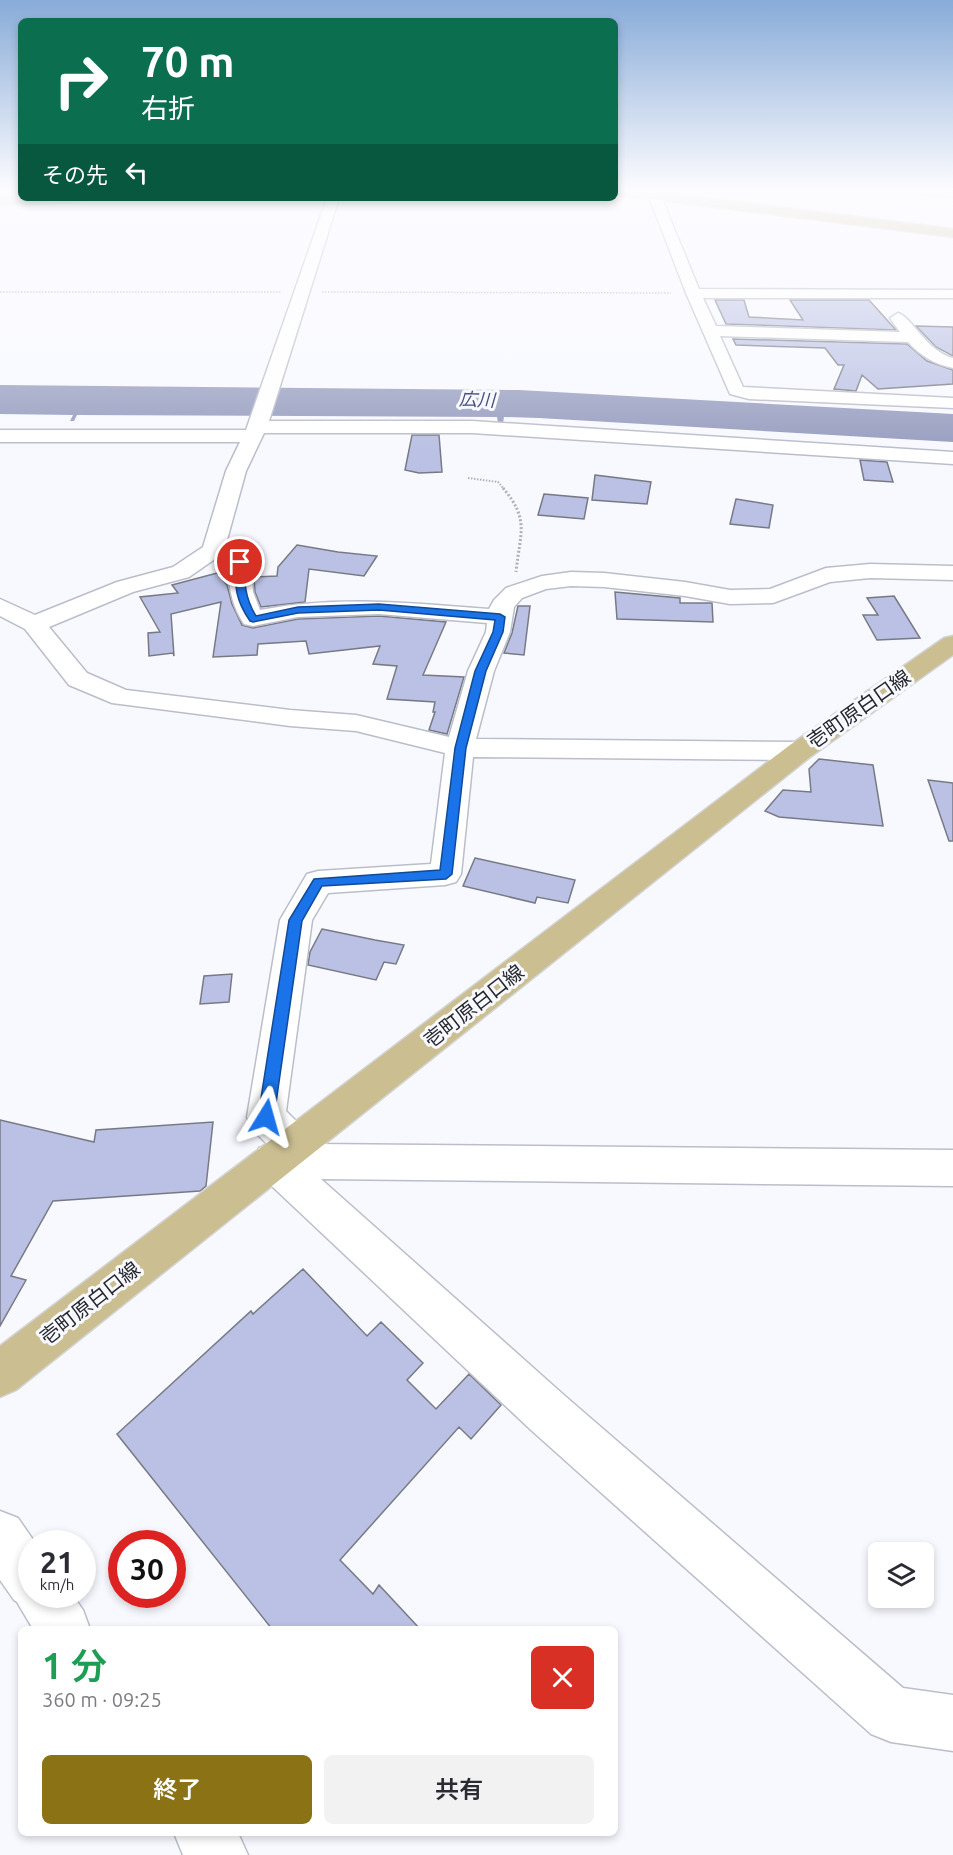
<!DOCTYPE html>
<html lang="ja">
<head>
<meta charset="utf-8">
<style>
	:root { --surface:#fff; --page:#f2f2f3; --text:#2b2b33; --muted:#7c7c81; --accent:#8a7215 }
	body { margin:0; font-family:Ubuntu,"Noto Sans JP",sans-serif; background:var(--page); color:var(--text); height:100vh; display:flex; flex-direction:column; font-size:22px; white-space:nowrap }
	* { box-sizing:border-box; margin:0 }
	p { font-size:20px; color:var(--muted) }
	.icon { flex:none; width:33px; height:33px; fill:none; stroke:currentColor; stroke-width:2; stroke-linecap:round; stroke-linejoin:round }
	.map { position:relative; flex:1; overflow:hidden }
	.sheet { position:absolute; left:18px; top:1626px; width:600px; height:210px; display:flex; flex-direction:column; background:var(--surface); border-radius:9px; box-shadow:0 3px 9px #0003 }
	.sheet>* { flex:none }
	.guide { position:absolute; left:18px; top:18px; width:600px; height:183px; border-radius:9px; box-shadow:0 3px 9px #0003; background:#0b6e4f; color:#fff; overflow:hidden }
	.tools { position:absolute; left:868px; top:1542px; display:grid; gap:12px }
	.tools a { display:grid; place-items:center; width:66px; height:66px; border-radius:9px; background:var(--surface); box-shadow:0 3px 9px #0003; font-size:30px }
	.speed { position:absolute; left:18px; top:1530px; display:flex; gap:12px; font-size:30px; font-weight:700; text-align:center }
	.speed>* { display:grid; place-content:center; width:78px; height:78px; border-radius:50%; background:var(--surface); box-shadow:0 3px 9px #0003; line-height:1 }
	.speed small { font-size:15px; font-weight:400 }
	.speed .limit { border:9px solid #d22; background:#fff; color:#111 }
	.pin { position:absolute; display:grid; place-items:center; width:51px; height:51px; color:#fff; margin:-26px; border:3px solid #fff; border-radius:50%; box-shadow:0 2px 6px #0007 }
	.me { position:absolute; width:66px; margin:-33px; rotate:8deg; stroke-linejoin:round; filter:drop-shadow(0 0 4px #0008) }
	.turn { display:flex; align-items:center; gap:21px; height:126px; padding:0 24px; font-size:27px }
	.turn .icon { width:78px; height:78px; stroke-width:2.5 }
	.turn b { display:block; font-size:42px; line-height:51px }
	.then { display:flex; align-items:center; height:57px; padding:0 24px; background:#0003; gap:12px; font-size:22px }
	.round { display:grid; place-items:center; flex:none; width:63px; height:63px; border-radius:9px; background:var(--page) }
	.head { display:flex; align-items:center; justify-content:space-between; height:102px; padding:0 24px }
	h1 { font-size:36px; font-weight:600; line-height:45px; color:#1e9e55 }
	.cta { display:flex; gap:12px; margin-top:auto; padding:12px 24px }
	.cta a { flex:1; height:69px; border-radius:9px; background:var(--accent); color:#fff; font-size:24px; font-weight:600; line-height:69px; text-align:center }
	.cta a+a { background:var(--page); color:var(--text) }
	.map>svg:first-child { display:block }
	.water { fill:#989ec0 }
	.building { fill:#bbc1e4; stroke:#777a85; stroke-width:1.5 }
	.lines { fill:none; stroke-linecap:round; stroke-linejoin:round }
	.minor-casing { stroke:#bbbeca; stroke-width:3 }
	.major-casing { stroke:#d3d4d5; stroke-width:3 }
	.path-far2 { stroke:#b0b1b7; stroke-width:1.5; stroke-dasharray:1.5 1.5; stroke-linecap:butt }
	.path-far1 { stroke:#b0b1b7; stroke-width:2; stroke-dasharray:1.5 1.5; stroke-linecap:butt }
	.path { stroke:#b0b1b7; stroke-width:3; stroke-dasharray:2 2; stroke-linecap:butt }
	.minor { fill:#fff; fill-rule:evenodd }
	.major { fill:#cbbf92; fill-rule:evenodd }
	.route { fill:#1a73e8; stroke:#114b97; stroke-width:1.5 }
	.labels { text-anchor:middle; stroke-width:6; stroke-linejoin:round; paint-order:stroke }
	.far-water-label { font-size:18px; font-style:italic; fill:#484f7f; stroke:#f8f9ff }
	.street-label { font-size:20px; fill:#25262b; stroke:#f8f9ff }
</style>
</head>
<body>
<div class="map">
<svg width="953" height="1855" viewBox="0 0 953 1855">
	<rect width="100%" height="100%" fill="#f8f9ff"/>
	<!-- water -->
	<path class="water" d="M0,385L519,390L953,414V442L539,418L504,417L503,423H498L497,417L77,415L74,421H70L73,415L0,414Z"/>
	<!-- building -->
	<path class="building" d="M715,300H744L749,317L803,320L790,300H869L896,330L726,324Z
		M916,326L953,327V356L936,347Z
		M733,339L907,344L927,361L953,370V384L878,389L862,375L856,391L834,389L844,365H838L825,348L736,345Z
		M412,435H439L442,472L419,473L405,470Z
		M860,460L887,462L893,482L864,480Z
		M595,475L651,482L647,504L592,500Z
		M544,494L588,498L584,519L538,515Z
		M736,499L773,505L769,528L730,524Z
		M297,545L338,552L377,556L364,576L309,569L305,602L261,607L255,592L254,577L277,576L278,567Z
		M217,573L227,585L232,604L242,625L253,628L298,619L379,616L446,622L423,675L464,677L447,734L429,730L435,712H433L435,702L387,699L397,666L373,664L380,646L309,654L306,641L258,644L257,655L213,657L221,602L171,614L174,656L173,653L149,656L148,633L160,632L140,597L178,593L172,585Z
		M615,592L680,598V603H712L713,622L617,619Z
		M894,596L920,638L877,640L863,615H878L867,598Z
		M518,606H530L524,655L504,653L512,633Z
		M819,759L873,765L883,826L779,817L765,811L783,790L811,792L809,769Z
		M928,780L953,783V841H949Z
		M475,858L575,880L568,903L537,897L535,903L463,886Z
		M322,929L375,940L404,945L396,964L384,962L376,980L308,965L310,952Z
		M232,974L229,1002L200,1004L204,976Z
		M0,1120L94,1142L96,1130L213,1122L206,1186L200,1191L53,1201L11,1276L26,1280L0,1326Z
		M303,1269L367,1336L381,1322L423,1363L407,1380L436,1409L469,1374L501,1405L471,1439L459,1427L340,1560L373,1594L379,1585L420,1629H272L117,1434L251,1311L253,1314Z"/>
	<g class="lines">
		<!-- minor casing -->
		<g class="minor-casing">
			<path id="minor" d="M650,191H658L660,194L699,289L953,290V298H703L716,326L900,332L890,318L898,313C912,317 926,351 953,358V368C934,364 921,356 908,342L720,336L743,387L953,398V408L749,399L730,394L686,293L648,194Z
				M918,191H953V196L924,195Z
				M327,198H339L269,421H472L953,452V464L472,433H264L246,471L225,547L248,557L251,562L253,592L260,610C337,595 412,603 489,609L494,600L506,588L542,576L571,572L604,573L685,582L730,590L770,589L826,568L870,564L953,566V580L870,578L830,582L773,603L730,604L685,596L604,587L571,586L546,589L522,598L514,607L510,632L494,671L476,739L800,742L810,745L814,751L810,757L800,760L473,757L461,874L456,882L445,885L328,893L312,920L286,1111L309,1134L314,1144L953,1150V1186L321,1179L565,1396L903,1688L953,1695V1751L891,1742L871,1734L531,1430L259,1174L253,1161L259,1148L268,1145L252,1129L247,1117L280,920L307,874L318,871L431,864L445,753L356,731L290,726L112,703L69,685L25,629L0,616V599L35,615L117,582L173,567L203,547L226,471L240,442H0V430H246ZM215,559L229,565C228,587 232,606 244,624L253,626L298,617L379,614L487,623L486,632L468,671L449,737L356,715L290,710L126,690L87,673L49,627L133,592L189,577Z
				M0,1511L18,1518L36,1544H32V1594H72L83,1610L90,1629H33L17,1602L14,1600L0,1580Z
				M174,1833H238L248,1855H183Z"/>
		</g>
		<!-- major casing -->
		<g class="major-casing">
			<path id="major" d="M615,191H649L953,229V237L620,195Z
				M0,197L86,198L80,202L0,205Z
				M953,636V655L810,757L16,1390L0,1397V1346L790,745L944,638Z"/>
		</g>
		<!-- path-far2 -->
		<path class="path-far2" d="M0,292H281
			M322,292L671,293"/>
		<!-- path-far1 -->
		<path class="path-far1" d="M468,478L498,482L504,489"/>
		<!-- path -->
		<path class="path" d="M503,488C530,520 520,533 516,572"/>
		<!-- minor -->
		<use href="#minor" class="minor"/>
		<!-- major -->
		<use href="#major" class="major"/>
	</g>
	<!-- sky -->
	<linearGradient id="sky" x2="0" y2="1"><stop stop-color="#88abd8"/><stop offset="0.42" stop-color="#fcfcff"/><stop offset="1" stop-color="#fcfcff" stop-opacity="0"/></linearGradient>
	<rect width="953" height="451" fill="url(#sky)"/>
	<!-- route -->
	<path class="route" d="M240,559L245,562C244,583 245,598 256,616L298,607L379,604L500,614L505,617L503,632L486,671L466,748L452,874L446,879L322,886L302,921L274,1117L272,1122L266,1124L261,1122L258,1117L289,920L314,879L440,870L455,748L475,671L493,632L495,620L379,610L298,613L253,622L250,621C236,601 234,586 236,562Z"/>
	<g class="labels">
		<!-- far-water labels -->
		<g class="far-water-label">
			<text transform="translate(477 400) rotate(2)" y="6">広川</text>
		</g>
		<!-- street labels -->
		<g class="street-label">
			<text transform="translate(859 709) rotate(-35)" y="7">壱町原白口線</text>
			<text transform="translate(474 1006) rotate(-38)" y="7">壱町原白口線</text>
			<text transform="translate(90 1303) rotate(-38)" y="7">壱町原白口線</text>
		</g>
	</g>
</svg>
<div class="tools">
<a><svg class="icon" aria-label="layers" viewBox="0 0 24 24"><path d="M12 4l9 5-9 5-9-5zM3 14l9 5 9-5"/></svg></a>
</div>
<div class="speed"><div>21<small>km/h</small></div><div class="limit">30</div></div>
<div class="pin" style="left:240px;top:562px;background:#d93025"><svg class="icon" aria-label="arrive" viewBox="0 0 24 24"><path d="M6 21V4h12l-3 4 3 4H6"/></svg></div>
<svg class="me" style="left:266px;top:1117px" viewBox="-20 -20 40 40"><path d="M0-17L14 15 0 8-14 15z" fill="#1a73e8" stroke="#fff" stroke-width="4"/></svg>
<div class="guide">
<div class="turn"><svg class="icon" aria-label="right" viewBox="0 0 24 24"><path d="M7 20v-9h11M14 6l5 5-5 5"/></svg><div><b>70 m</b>右折</div></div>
<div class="then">その先<svg class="icon" aria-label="left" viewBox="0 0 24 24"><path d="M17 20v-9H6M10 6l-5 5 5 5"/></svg></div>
</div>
<section class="sheet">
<div class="head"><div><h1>1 分</h1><p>360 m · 09:25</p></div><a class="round" style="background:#d93025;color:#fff"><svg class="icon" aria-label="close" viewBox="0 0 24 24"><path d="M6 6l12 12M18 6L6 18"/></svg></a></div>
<div class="cta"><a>終了</a><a>共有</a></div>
</section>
</div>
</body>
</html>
